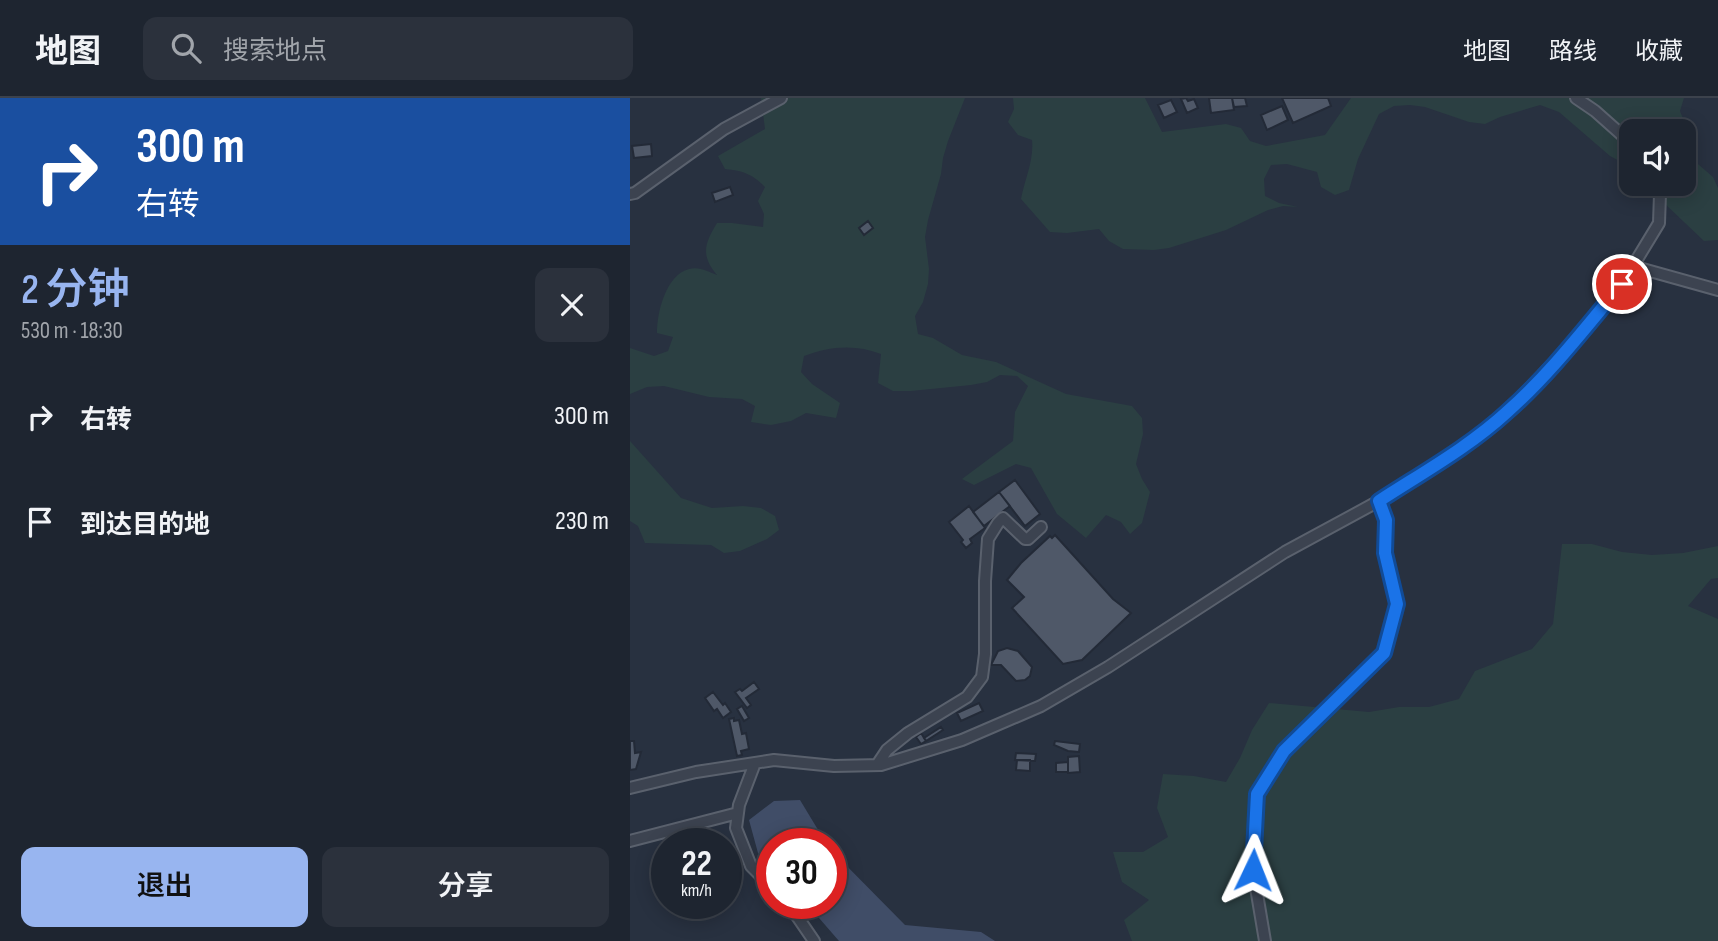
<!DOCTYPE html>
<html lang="zh">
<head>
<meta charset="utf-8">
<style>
	:root { --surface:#1e2530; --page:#2b313c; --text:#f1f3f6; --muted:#a1a5ab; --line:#3c424c; --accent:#98b5f0 }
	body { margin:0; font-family:"Sofia Sans Condensed","Noto Sans SC",sans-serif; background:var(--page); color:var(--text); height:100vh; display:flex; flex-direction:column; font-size:26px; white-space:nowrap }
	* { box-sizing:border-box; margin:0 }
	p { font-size:23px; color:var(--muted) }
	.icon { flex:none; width:38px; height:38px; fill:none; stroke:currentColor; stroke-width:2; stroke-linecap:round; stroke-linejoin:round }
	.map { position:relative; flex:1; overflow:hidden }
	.sheet { display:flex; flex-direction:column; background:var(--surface); width:630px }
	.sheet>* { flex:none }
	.hud { background:#1a4fa0; color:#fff; overflow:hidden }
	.buttons { position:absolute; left:989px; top:21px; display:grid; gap:14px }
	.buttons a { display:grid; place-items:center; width:77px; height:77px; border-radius:14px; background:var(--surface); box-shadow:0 4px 18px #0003,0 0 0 2px var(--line); font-size:35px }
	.speed { position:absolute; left:21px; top:730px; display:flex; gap:14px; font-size:35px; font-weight:700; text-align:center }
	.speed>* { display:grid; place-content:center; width:91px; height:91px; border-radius:50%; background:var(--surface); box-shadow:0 4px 18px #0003,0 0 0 2px var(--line); line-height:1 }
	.speed small { font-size:18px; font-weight:400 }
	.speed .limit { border:10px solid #d22; background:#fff; color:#111 }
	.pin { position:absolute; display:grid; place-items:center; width:60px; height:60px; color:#fff; margin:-30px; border:4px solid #fff; border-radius:50%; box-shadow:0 2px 7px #0007 }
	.me { position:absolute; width:77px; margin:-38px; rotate:2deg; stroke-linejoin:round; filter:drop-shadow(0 0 5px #0008) }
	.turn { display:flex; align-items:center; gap:24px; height:147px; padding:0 21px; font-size:32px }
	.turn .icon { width:91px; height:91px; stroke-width:2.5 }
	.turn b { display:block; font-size:49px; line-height:60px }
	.round { display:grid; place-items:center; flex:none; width:74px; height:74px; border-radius:14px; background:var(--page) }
	.summary { display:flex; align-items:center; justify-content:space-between; height:119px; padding:0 21px }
	h1 { font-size:42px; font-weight:600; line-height:52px; color:var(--accent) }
	.action { display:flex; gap:14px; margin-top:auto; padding:14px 21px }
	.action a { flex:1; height:80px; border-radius:14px; background:var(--accent); color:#111; font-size:28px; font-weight:600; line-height:80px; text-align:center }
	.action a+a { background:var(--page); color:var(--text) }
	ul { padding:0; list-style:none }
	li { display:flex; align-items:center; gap:21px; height:105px; padding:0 21px }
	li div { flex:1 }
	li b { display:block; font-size:26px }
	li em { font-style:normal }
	header { display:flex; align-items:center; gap:42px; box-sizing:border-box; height:98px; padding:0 35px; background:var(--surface); border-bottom:2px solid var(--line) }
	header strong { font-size:33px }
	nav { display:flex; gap:38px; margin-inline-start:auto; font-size:24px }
	.search { width:490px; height:63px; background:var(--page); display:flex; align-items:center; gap:18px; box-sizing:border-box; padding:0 24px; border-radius:14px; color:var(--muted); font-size:26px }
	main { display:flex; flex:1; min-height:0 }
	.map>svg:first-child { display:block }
	.green { fill:#2b3f42 }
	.water { fill:#404d67 }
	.building { fill:#4f5868; stroke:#232a37; stroke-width:2 }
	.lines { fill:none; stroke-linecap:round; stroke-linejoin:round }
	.minor-casing { stroke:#5a616d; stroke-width:14 }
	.minor { stroke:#3c4350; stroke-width:10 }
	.route-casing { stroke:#114b97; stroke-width:18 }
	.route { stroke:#1a73e8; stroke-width:12 }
</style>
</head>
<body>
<header>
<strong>地图</strong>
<div class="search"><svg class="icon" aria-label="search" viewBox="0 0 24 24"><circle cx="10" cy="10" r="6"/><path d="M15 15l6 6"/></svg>搜索地点</div>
<nav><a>地图</a><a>路线</a><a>收藏</a></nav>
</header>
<main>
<section class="sheet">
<div class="hud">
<div class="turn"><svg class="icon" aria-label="right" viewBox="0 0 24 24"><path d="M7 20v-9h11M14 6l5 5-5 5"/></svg><div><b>300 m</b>右转</div></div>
</div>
<div class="summary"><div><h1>2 分钟</h1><p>530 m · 18:30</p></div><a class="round"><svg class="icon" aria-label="close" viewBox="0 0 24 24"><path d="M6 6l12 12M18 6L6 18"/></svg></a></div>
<ul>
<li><svg class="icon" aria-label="right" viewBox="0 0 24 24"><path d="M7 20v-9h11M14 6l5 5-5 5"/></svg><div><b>右转</b></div><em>300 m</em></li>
<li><svg class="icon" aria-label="arrive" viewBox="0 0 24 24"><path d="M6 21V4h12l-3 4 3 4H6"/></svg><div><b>到达目的地</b></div><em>230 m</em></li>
</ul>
<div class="action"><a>退出</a><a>分享</a></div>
</section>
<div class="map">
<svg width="1088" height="843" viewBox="0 0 1088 843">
	<rect width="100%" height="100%" fill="#283140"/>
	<!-- green -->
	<path class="green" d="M131,0H335L318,43L313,60L311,76L298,122L295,139L299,171L298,186L293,204L285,218L288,236L303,240L332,257L366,264L436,296L502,308L512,320L513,336L506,366L512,381L520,394L512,425L500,436L491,424L476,417L456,440L427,416L401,370L386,366L344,387L332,381L383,343L385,314L398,288L387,278L370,277L357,284L341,287L281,293H263L248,285L251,256C226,246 199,248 174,258L171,274L182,286L210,305L206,320L176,315L161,323L141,327L121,324L125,308L112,301L79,299L34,288L17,289L0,296V250L24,258L38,253L43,239L27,235C27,214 36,177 59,171C69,168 79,174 87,177C70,157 75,145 87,125H102L133,129L134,116L128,103L135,89C122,76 114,73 95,71L88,58L135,31Z
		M383,0H515L532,34L596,26L611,30L620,43L636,48L695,37L721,0H1054L1050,13L1056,28L1057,45L1061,60L1083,79L1088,90V142L1074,143L1014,86H1054V33H1001V73L993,65L980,58L929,14L910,7L870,19L855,26L839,24L795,9L780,7L764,8L749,16L728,61L719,92L705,97L691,89L687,74L657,66L641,67L634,81L635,98L649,105L668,109L653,108L638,112L596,132L539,150L524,152L493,151L479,143L469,131L437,135L420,134L391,101C395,80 404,63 402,42L388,37L378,24L384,11Z
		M0,343L51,400L82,410L113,408L131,410L145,418L149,432L137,441L110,453L94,455L81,447L15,445L8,428L0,423Z
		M932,446H962L992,454L1022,457L1053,455L1088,448V480L1081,481L1058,508L1088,521V843H502L494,822L519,802L492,784L483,754H513L538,739L527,710L533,676L564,678L596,684L610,660L622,632L639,605L739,614L769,609H799L829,601L845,573L902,551L923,526Z"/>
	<!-- water -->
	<path class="water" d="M170,702L196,745L142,746V770L128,755L119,722L144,703Z
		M201,752L275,827L351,834L365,843H209L176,805H201Z"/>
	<!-- building -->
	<path class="building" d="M556,0L558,3L564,1L568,10L557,15L551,1Z
		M579,0H602L604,12L581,15Z
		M602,0H615L617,8L604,9Z
		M652,0H698L701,8L663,25Z
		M541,2L547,14L534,20L528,7Z
		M652,8L658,22L637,32L631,17Z
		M21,46L22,58L4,60L2,48Z
		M100,89L103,97L85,104L82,95Z
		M238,123L243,130L234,137L229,130Z
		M385,382L410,416L395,428L369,394Z
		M369,394L380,408L354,428L343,414Z
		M339,408L355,430L340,441L342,445L336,450L331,444L333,442L319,424Z
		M425,437L483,501L501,515L452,562L433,566L382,510L394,499L377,482L391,465L420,438L422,440Z
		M377,550L388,553L402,569L400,578L395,582L386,583L371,567H361L368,553Z
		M124,584L129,591L116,600L121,607L117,610L105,594L110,591L112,593Z
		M83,594L93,607L95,605L101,614L93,620L87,611L84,613L75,600Z
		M349,605L353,613L331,623L327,615Z
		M112,608L119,620L114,623L107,611Z
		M104,620V623L109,622L112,636L116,635L119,651L111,653L112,657L107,658L99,621Z
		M311,629L313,632L296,643L294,640Z
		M291,635L296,643L291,646L286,639Z
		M0,643H4L5,655L11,654L6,671L0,672Z
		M425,643L450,646L449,654L438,653L424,647Z
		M386,655L406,656L405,663L385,662Z
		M449,658L450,674L438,675V659Z
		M387,662H400V673L386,672Z
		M438,664V674H426V665Z"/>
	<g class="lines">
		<!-- minor casing -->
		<g class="minor-casing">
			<path id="minor" d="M946,0L965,13L1001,45
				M0,96L5,95L94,31L151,0
				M1002,168L1088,192
				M125,665L109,707L106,730L121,768L142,789
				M247,667L257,652L278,635L337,599L352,579L355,556V483L358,441L368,425L373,420L395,441H398L411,429
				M0,690L66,674L144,662L204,668L251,667L332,642L411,608L478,569L655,454L749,403L843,342L877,314L936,252L992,186L1029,125L1030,96L1027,86
				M0,743L108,715
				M158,805L184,843
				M635,843L623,772L627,696L654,653L754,556L767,506L756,455V422L749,403"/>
		</g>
		<!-- minor -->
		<use href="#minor" class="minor"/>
	</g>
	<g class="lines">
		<!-- route casing -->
		<g class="route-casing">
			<path id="route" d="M623,772L627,696L654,653L754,555L767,506L755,455L756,422L749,403C792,375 839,349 877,314C920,276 955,230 992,186"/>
		</g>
		<!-- route -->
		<use href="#route" class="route"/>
	</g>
</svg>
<div class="buttons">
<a><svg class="icon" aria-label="sound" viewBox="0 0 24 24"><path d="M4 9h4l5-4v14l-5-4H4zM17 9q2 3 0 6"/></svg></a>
</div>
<div class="speed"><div>22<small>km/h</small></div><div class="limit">30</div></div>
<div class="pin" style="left:992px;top:186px;background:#d93025"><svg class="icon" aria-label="arrive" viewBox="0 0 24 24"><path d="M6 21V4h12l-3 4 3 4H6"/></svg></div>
<svg class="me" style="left:623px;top:772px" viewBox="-20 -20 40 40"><path d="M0-17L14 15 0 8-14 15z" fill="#1a73e8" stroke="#fff" stroke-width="4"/></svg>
</div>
</main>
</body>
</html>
